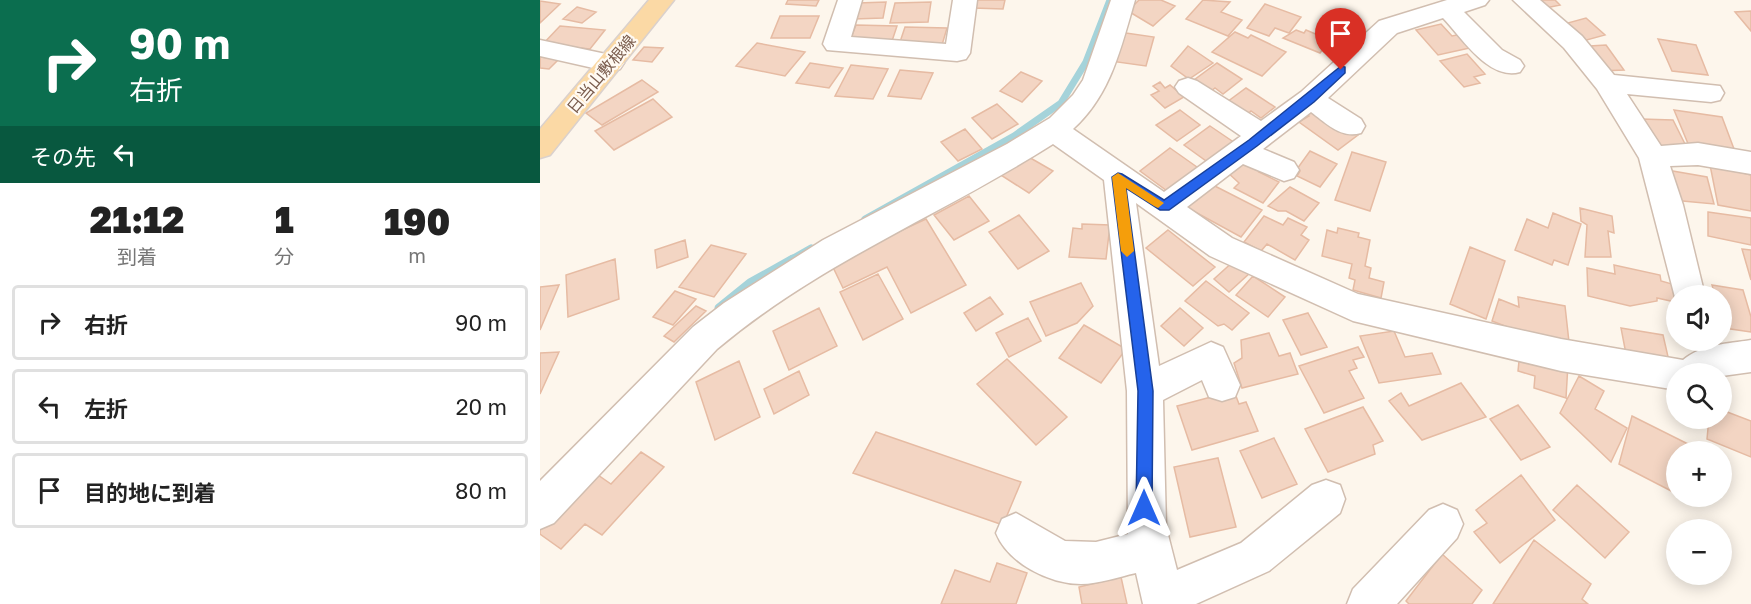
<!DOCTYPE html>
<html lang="ja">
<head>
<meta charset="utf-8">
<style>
	:root { --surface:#fff; --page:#f6f6f6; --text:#222; --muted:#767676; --line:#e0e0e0 }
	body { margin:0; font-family:"Golos Text","Noto Sans JP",sans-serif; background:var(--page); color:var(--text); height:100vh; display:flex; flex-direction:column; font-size:22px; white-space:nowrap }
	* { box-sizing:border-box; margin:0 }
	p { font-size:20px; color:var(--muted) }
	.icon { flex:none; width:33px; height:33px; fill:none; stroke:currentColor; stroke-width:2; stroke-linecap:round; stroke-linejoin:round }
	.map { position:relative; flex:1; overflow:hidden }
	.panel { display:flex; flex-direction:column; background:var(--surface); width:540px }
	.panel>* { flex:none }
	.banner { background:#0b6e4f; color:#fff; overflow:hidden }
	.fabs { position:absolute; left:1126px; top:285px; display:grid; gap:12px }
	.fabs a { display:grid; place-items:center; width:66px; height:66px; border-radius:50%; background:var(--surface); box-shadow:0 3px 15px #0003; font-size:30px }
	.pin { position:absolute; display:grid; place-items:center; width:51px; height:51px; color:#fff; margin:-62px -26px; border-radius:50% 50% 50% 0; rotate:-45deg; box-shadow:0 0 6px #0007 }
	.pin .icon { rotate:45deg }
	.me { position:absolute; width:66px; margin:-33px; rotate:0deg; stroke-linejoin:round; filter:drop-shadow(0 0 4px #0008) }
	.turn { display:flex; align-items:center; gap:21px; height:126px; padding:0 30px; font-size:27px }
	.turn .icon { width:78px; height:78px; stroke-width:2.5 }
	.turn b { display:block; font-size:42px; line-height:51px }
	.then { display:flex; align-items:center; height:57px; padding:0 30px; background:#0003; gap:12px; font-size:22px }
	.eta { display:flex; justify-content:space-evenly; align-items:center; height:102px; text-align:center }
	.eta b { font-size:36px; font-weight:800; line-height:42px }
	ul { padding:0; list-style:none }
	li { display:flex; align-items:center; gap:18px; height:75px; margin:0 12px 9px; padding:0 18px; border:3px solid var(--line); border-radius:6px }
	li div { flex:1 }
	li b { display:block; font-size:22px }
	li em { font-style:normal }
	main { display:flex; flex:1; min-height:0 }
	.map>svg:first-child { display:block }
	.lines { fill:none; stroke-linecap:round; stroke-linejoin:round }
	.stream-far1 { stroke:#a5d3da; stroke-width:7 }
	.stream { stroke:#a5d3da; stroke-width:9 }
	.building { fill:#f3d5c3; stroke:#e6bba3; stroke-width:1.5 }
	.minor-casing { stroke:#d1beb0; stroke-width:3 }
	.major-casing { stroke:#dad1cd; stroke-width:3 }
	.minor { fill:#fff; fill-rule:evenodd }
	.major { fill:#fbd9a5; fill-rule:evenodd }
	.route { fill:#2563eb; stroke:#184099; stroke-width:1.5 }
	.slow { fill:#f59e0b }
	.labels { text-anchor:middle; stroke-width:4.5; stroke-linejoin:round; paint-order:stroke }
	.far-street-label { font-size:16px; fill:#7a5c4d; stroke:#fffaf3 }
</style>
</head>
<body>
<main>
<section class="panel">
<div class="banner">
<div class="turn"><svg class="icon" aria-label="right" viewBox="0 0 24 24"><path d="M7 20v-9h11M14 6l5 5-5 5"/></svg><div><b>90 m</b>右折</div></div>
<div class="then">その先<svg class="icon" aria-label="left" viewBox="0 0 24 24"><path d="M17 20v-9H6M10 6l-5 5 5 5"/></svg></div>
</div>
<div class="eta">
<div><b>21:12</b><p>到着</p></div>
<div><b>1</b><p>分</p></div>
<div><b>190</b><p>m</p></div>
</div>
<ul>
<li><svg class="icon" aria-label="right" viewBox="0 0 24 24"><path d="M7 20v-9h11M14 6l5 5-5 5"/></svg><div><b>右折</b></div><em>90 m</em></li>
<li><svg class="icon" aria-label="left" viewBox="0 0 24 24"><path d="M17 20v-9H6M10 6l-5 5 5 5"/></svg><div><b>左折</b></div><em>20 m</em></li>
<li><svg class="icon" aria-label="arrive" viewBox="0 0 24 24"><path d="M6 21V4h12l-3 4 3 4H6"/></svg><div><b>目的地に到着</b></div><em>80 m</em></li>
</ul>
</section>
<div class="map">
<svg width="1211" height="604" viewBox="0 0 1211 604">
	<rect width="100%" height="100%" fill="#fdf6ec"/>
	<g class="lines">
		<!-- stream-far1 -->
		<path class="stream-far1" d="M325,219L474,136L521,103L546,62L570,0
			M250,260L271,248"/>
		<!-- stream -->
		<path class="stream" d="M179,308L210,283L253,259"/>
	</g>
	<!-- building -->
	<path class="building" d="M248,0H279L276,6L246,4Z
		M435,0H465L463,9L433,8Z
		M599,0H621L635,6L613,26L588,11Z
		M663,0L690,2L681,12L702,20L688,36L646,19Z
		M991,0H1015L1020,5L1001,9Z
		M0,1L20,4L0,23Z
		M346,2L343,18L314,19L318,3Z
		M391,2L388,22L350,23L355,3Z
		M725,4L761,17L749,33L735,28L729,36L707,28Z
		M37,7L56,12L42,23L23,19Z
		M1211,11V31L1195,12Z
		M240,16H279L270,38H231Z
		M1046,18L1065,35L1043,41L1024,24Z
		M901,24L912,36L922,34L934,47L898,55L876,30Z
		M316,25L357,26L351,44L309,43Z
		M20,26L65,30L50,49L3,44Z
		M365,27L407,28L402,45H359Z
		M756,30L764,33L766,30L790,40L780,53L743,38Z
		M579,32L614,37L606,66L570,61Z
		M695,32L708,38L711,35L746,52L722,76L672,52Z
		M1118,39L1156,45L1168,75L1132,71Z
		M217,43L265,52L245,76L196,66Z
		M1066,45L1084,70L1059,71L1050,46Z
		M648,46L673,63L649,79L631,66Z
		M104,47L123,48L112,62L93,60Z
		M927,54L945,74L934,77L940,83L924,87L900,61Z
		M0,57L19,59L9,69L0,68Z
		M270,63L303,68L289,88L256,83Z
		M677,63L702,79L683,94L675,88L671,91L654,80Z
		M311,65L348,69L333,99L295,96Z
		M360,70L393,73L381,99L348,96Z
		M481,72L502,81L482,102L460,91Z
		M102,80L118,92L62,125L46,113Z
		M620,82L625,88L630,85L644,97L625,108L611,95L619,91L613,86Z
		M706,88L735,107L721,118L711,111L708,114L683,105Z
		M113,99L132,117L74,150L55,131Z
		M457,104L478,124L452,139L432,118Z
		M770,107L783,110L818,135L798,150L759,122L769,116L763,112Z
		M640,110L660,125L637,141L616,125Z
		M1134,110L1182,117L1194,149L1149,146Z
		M1101,119L1133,120L1148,150H1114Z
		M670,126L695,143L669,163L644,145Z
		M425,129L442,149L418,161L401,142Z
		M630,148L664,172L634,196L600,171Z
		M770,151L797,164L780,187L757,176L760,171L757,169Z
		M480,152L513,171L489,193L456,172Z
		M812,152L846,162L830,211L795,200Z
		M696,159L722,169L719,172L739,182L723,203L694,188L699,183L686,171Z
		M1170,165L1211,175V211L1178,205Z
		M1127,170L1167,177L1174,204L1132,200Z
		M667,182L722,210L701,237L646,207Z
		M750,187L779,203L764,221L746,211H738L728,206Z
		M429,196L449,221L414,240L394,215Z
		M1040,208L1072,216L1074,233L1068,231L1071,257H1045L1047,225L1041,221Z
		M1168,212L1211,218V245L1168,236Z
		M1013,213L1041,224L1028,265L1014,260L1012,265L975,250L987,219L1008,228Z
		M479,215L509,251L478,269L449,232Z
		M724,216L743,225L748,218L767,227L761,235L769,240L755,260L727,244L721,251L704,242Z
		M386,219L426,285L371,313L347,267L303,288L291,263Z
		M542,224L570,225L566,259L529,257L533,228L542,229Z
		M798,228L819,233L818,237L830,240L825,266L831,268L829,278L844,282L841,298L813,290L815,280L809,278L812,264L782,256L787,230L797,233Z
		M628,230L675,267L653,286L606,248Z
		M145,240L148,257L117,268L115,250Z
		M171,245L206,254L174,297L139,287Z
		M930,247L965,261L946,319L910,304Z
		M1202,249L1211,250V280Z
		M75,259L79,299L28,317L26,275Z
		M695,260L711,272L689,292L674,279Z
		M1074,265L1120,275L1121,281L1132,284L1135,302L1117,298V301L1090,306L1048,296L1047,268L1075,274Z
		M338,274L363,319L323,340L300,292Z
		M713,276L745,297L728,317L696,295Z
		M666,281L709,313L692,330L684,324L678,326L645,301Z
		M541,283L553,306L537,323L506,336L490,302Z
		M19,285L0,330V287Z
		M1172,285L1203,290L1211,317V332L1184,328L1182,296H1175Z
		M135,291L156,299L133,325L113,317Z
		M450,297L463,314L436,331L424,313Z
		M978,297L1025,306L1029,342L983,333L952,321L959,299L979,307Z
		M156,306L166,311L134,342L124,336Z
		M279,308L297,346L249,370L233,331Z
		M640,308L663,328L644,346L621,326Z
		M768,313L787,347L761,355L743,320Z
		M488,318L501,341L469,357L456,333Z
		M544,325L586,349L561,383L519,358Z
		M1081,328L1123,335L1129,361L1086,354Z
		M854,331L865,357L892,353L901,374L839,383L820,336Z
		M729,333L739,356L750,353L758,374L702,388L694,363L702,358L701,340Z
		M818,347L824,357L813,360L817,368L809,371L824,398L784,413L759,366Z
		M19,352L0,394V353Z
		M969,358L1028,364L1026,398L994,388L995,376L978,371L979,361Z
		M467,359L527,417L496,445L437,384Z
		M199,361L220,417L175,440L156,382Z
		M259,371L269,395L234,414L224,389Z
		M1039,376L1064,391L1055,409L1087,428L1071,462L1020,413Z
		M921,383L946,417L882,440L849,401L861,393L869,406Z
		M694,391L699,404L706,402L718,431L652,450L637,406Z
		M978,405L1010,447L981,460L950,419Z
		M823,407L843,441L833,445L835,454L788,472L765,429Z
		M1182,410L1211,421V457L1167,439L1169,418H1182Z
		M1092,416L1152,446L1151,452H1137V494L1079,464Z
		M336,432L481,482L463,525L313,473Z
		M734,438L757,484L722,498L700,451Z
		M101,452L124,467L62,535L45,524L21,549L0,534V530L55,473L71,484Z
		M678,458L696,527L650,537L634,467Z
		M981,475L1015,520L960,563L934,532L947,523L936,510Z
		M1037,485L1089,532L1065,558L1013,510Z
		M994,540L1051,584L1042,599L1048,604H953Z
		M902,554L942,590L932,604H869L866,601Z
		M457,563L487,573L476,604H401L415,570L450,582Z
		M581,577L587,604H542L539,587Z"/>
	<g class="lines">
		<!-- minor casing -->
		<g class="minor-casing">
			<path id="minor" d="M298,0H322L311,37L406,44L413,0H437L430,53L426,59L417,61L287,50L283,44Z
				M571,0H595C581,47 571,95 533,129L624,192L701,136L639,93L635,87L639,81L648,78L657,81L721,121L761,92L839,21L907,0H949L945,5L924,12L962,50L980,60L984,66L980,72C949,81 922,38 903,18L857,33L788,98L821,119L825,126L821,133C801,139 786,123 771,112L723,149L754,162L759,170L754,178L744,181L703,164L647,207L692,238L818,294L1021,339L1143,360C1162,344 1187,344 1211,340V372L1182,376V374H1137V390L1021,371L813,321L670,256L596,203L619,366L671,342L683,347L700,385L695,397L682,401L669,397L662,380L623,400L626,527L637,570L701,543L772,485L786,480L800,485L805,499L800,513L729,571L656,604H603L596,573C578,577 559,584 541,584C509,584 468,563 456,533L462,519L476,513L525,541L556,542L588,534L587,391L564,180L513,144C400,216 282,261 177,349L14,523L0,529V481L153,327L184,303L283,240L467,144L510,118L533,95L543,80Z
				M973,0H1000L1042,36L1074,75L1180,86L1184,93L1180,100L1171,102L1087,94L1121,146L1158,143L1211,152V174L1158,165L1130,166L1143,205L1165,296H1137V305L1099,158L1057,89L1024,48Z
				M0,40L80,57L84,63L80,69L71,72L0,56Z
				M903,504L917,510L923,524L917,538L857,604H807L813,589L889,510Z"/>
		</g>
		<!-- major casing -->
		<g class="major-casing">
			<path id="major" d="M109,0H134L10,155L0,158V129Z"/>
		</g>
		<!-- minor -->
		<use href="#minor" class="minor"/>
		<!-- major -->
		<use href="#major" class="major"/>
	</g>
	<!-- route -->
	<path class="route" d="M801,66L805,67V73L774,102L717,146L629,210H620L586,188L613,391L612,508L610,513L604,516L598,513L596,508L598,391L572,177L578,173L582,174L624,200L709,140Z"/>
	<!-- slow -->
	<path class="slow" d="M578,173L624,203L618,208L614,206L586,188L594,251L587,257L581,251L572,177Z"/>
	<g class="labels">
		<!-- far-street labels -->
		<g class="far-street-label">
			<text transform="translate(61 74) rotate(-50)" y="6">日当山敷根線</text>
		</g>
	</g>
</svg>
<div class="fabs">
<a><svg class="icon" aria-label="sound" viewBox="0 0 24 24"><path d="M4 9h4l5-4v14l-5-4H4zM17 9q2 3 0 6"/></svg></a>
<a><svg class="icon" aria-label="search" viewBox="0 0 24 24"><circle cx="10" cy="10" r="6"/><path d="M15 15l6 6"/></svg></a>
<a>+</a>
<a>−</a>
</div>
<div class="pin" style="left:801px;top:70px;background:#d93025"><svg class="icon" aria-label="arrive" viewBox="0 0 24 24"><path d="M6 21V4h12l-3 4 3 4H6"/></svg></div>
<svg class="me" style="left:604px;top:508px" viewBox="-20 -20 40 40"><path d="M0-17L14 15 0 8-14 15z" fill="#2563eb" stroke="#fff" stroke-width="4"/></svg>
</div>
</main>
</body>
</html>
